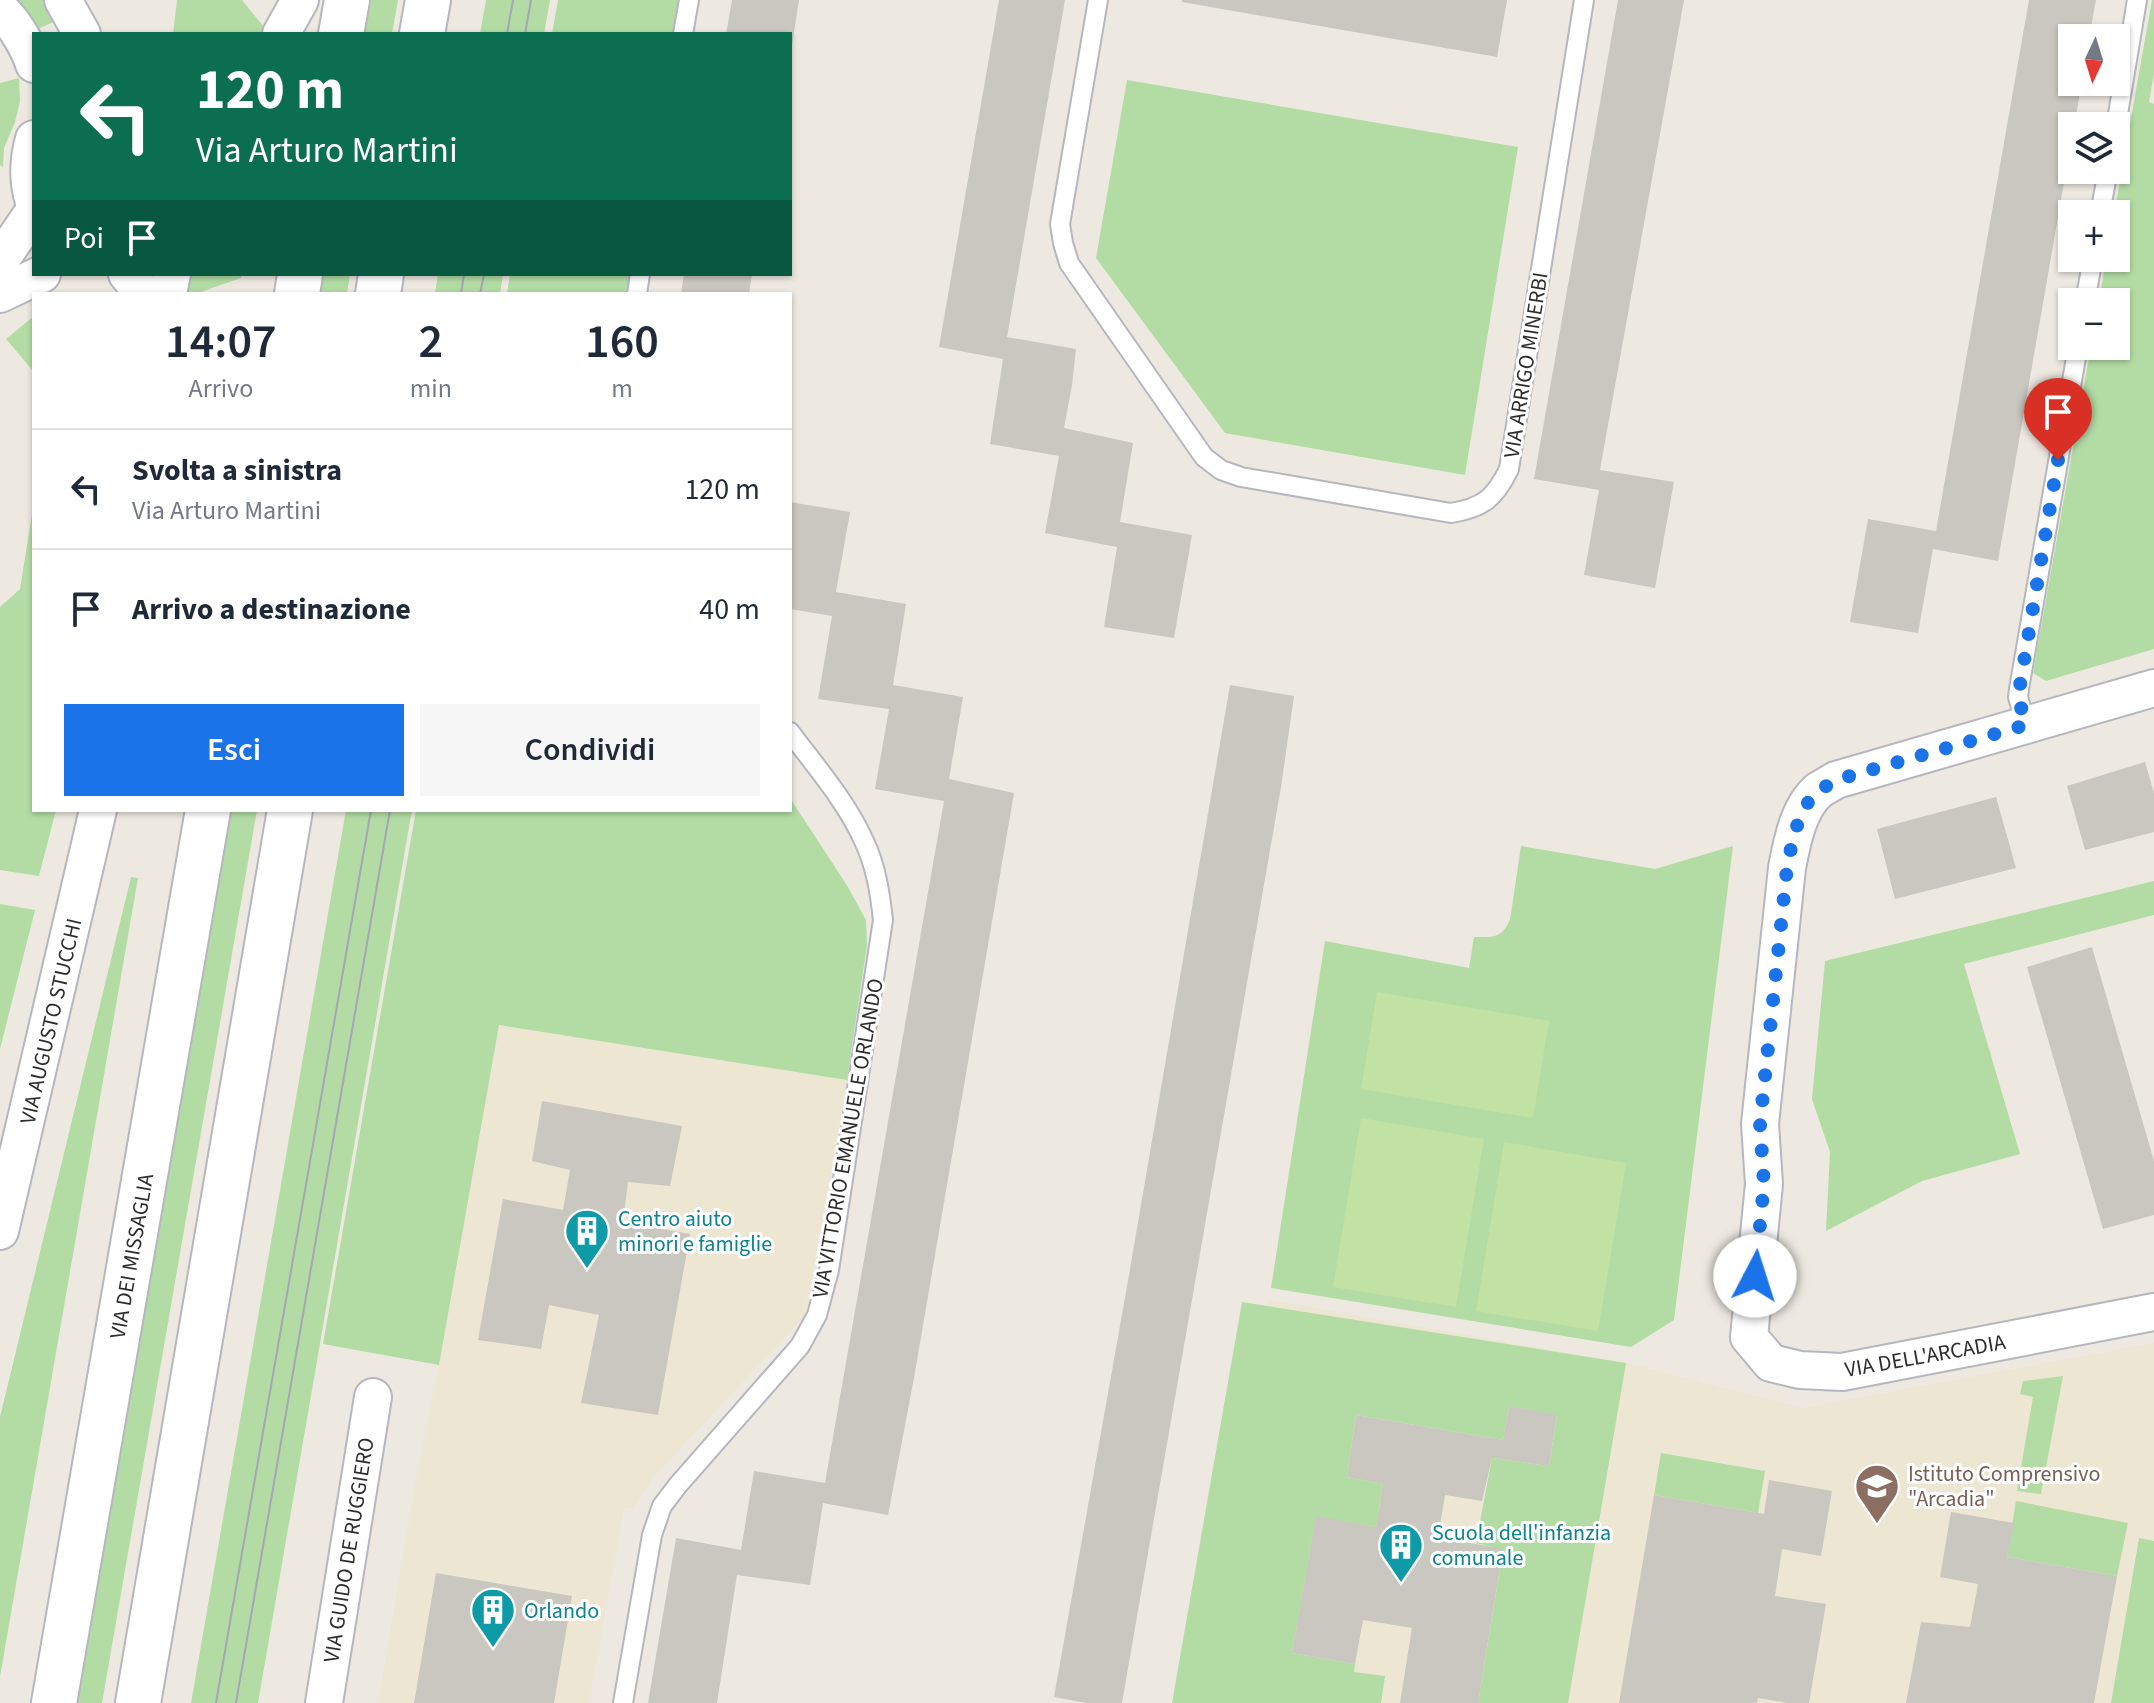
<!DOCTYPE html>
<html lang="it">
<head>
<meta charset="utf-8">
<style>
	:root { --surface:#fff; --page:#f6f6f7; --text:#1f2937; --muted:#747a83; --line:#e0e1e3; --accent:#1a73e8 }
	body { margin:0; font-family:"Source Sans 3",sans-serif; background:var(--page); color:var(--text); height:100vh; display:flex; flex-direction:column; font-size:30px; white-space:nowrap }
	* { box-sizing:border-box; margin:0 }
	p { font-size:26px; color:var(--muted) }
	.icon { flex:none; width:44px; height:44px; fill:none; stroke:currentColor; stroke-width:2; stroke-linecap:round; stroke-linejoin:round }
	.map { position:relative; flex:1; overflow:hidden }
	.side { position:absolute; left:32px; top:292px; width:760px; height:520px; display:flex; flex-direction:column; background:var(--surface); border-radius:0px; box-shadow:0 2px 6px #0004 }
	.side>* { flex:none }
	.hud { position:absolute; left:32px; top:32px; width:760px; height:244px; border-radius:0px; box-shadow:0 2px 6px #0004; background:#0b6e4f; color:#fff; overflow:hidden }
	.needle { width:52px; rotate:184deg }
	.tools { position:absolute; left:2058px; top:24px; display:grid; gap:16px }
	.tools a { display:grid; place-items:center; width:72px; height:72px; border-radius:0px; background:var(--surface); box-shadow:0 2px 6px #0004; font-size:40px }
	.pin { position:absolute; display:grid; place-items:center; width:68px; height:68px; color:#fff; margin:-82px -34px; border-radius:50% 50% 50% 0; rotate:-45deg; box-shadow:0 0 8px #0007 }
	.pin .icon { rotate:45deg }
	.me { position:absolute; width:88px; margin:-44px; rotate:5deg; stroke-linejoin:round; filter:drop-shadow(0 0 6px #0008) }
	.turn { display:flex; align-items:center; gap:28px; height:168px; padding:0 32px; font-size:36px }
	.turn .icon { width:104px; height:104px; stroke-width:2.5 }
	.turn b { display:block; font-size:56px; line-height:68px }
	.then { display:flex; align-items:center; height:76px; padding:0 32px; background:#0003; gap:16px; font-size:30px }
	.eta { display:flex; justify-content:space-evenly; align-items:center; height:136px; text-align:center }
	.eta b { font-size:48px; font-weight:600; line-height:56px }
	.button { display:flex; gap:16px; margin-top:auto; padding:16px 32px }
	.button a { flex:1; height:92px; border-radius:0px; background:var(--accent); color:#fff; font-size:32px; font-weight:600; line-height:92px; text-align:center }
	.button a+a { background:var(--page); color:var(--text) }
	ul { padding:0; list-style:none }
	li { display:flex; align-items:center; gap:24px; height:120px; padding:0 32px; border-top:2px solid var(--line) }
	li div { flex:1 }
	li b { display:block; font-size:30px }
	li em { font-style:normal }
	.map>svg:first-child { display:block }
	.education { fill:#ece6d3 }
	.green { fill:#b3dca5 }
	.pitch { fill:#c1e2a2 }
	.building { fill:#c9c7bf }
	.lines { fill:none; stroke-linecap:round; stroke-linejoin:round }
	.service-casing { stroke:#b5b6bf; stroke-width:22 }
	.minor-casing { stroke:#b5b6bf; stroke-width:40 }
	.secondary-casing { stroke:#b5b6bf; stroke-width:48 }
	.service { stroke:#fff; stroke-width:18 }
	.minor { stroke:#fff; stroke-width:36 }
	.secondary { stroke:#fff; stroke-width:44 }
	.tram { stroke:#a4a5b5; stroke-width:2 }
	.route { stroke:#1a73e8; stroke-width:14; stroke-dasharray:0 25.2 }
	.labels { text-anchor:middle; stroke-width:6; stroke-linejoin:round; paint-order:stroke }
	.street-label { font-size:22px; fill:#2d2d2d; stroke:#fff }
	.culture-label { font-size:22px; fill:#0d838f; stroke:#fff; text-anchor:start }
	.education-label { font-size:22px; fill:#785e54; stroke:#fff; text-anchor:start }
</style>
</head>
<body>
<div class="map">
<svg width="2154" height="1703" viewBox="0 0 2154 1703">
	<rect width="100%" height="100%" fill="#ede9e1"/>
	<!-- education -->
	<path class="education" d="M498,1025L847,1080L806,1308L803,1318L653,1478L632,1509L624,1508L589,1703H378L418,1469L439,1365Z
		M1268,1300L1627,1363L1803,1408L2154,1343V1703H1203Z"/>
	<!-- green -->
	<path class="green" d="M5,0H46L58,20L31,32Z
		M177,0H242L264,27L259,34H173Z
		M371,0H398L392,34H365Z
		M486,0H550L544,34H480Z
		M558,0H679L673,34H552Z
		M2152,0H2154V74L2149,102L2154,104V649L2046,681L2033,673L2091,346H2116V302H2099L2106,258H2116V214H2114Z
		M19,78L20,101L15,122L4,148L3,167L0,165V83Z
		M1127,80L1518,147L1465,475L1225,433L1096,258Z
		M188,274H242L241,278L195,294H186Z
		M323,274H350L347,294H320Z
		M438,274H503L500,294H435Z
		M510,274H632L628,294H507Z
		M34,316V372L6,339Z
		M34,502V810H56L39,876L0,870V607L20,589Z
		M790,798L848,887L866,920L867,945L847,1080L499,1025L439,1365L323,1344L416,810H790Z
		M230,810H257L102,1703H75Z
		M346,810H412L258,1703H191Z
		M1521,846L1655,869L1733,846L1674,1320L1631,1347L1271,1288L1325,941L1469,968L1474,937C1493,937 1501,939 1510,920Z
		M131,877L138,878L0,1677V1417Z
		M2154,881V915L1964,964L2020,1154L1922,1181L1826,1231L1830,1152L1812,1099L1825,961Z
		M0,904L35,910L0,1049Z
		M1242,1302L1626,1363L1568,1703H1478L1503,1550L1476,1543L1492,1458L1549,1466L1557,1416L1509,1406L1503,1440L1356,1415L1347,1477L1383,1484L1376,1527L1316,1517L1292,1653L1355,1664L1354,1672L1385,1676L1381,1703H1172Z
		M2063,1376L2041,1494L2017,1491L2033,1397L2020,1394L2023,1381Z
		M1661,1453L1765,1471L1758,1513L1654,1495Z
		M2016,1501L2128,1523L2117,1576L2007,1557Z
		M2139,1538L2154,1541V1703H2111Z"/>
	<!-- pitch -->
	<path class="pitch" d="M1377,992L1549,1021L1533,1118L1361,1089Z
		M1361,1118L1484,1139L1456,1307L1333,1287Z
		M1504,1142L1626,1163L1598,1331L1476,1311Z"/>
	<!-- building -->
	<path class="building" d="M732,0H799L792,45H790V34H726Z
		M999,0H1065L1007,337L1076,349L1072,385L1064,428L1133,443L1120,522L1192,535L1174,638L1104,627L1117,547L1045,533L1059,456L990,444L1003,359L939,347Z
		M1182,0H1507L1497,57L1182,2Z
		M1618,0H1684L1600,470L1674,482L1655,588L1584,575L1599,490L1534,479Z
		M2029,0H2096L2089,38H2072V82H2082L2074,126H2072V137L1998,561L1933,549L1918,633L1850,622L1868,519L1936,531Z
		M684,274H752L749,294H681Z
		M790,502L850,512L836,592L906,604L893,685L963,697L949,779L1014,793L914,1378L888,1515L823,1503L810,1585L737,1575L717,1703H648L676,1538L741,1550L754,1471L825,1483L944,801L875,789L889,709L818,699L832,616L790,609Z
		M1230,685L1294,696L1281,787L1122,1703H1086L1054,1697L1129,1275Z
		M2145,762L2154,793V832L2085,850L2067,786Z
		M1996,797L2016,868L1895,899L1877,829Z
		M2092,947L2154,1161V1215L2103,1229L2027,967Z
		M542,1101L682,1126L670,1186L628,1182L623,1222L690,1234L658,1415L581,1403L599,1315L549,1305L541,1349L478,1340L503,1199L563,1210L570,1170L532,1161Z
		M1509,1406L1557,1415L1549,1466L1492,1458L1482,1501L1445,1495L1438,1537L1503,1549L1478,1703H1400L1412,1628L1363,1620L1355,1664L1292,1653L1316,1516L1376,1527L1383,1484L1347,1477L1356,1415L1503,1440Z
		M1769,1480L1832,1491L1821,1556L1782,1549L1775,1596L1826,1604L1809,1703H1788L1758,1698L1757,1703H1619L1654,1495L1764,1514Z
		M1951,1512L2014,1523L2007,1557L2117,1576L2094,1703H1906L1921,1622L1970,1627L1978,1584L1940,1577Z
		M436,1573L572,1596L554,1703H414Z"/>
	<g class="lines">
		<!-- service casing -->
		<g class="service-casing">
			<path id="service" d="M1098,0L1060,224L1063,243L1069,263L1204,457L1221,470L1241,477L1451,513C1483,508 1495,498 1509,469L1584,0
				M683,34L689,0
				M2116,126L2137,0
				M2100,214L2108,170
				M637,294L640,274
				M2085,302L2093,258
				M2026,725L2018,697L2019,689L2078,346
				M623,1703L652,1535L662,1506L678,1485L800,1346L817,1315L829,1270L883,920C880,893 876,866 864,841C846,801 816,767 790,732"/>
		</g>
		<!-- minor casing -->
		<g class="minor-casing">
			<path id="minor" d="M63,0L82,34
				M0,10C13,20 29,48 34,64
				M281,34L300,0
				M34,139C28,160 27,180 34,202
				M0,261L34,211
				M127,274L144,294
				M0,294L42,274
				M168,294L172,274
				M2154,688L1836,780C1831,783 1824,787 1819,790C1798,808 1792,842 1787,868L1760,1124L1764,1184L1749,1337L1771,1363L1800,1370L1842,1372L2154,1312
				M0,1231L98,810
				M324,1703L373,1397"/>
		</g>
		<!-- secondary casing -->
		<g class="secondary-casing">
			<path id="secondary" d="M341,34L347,0
				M422,34L428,0
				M297,294L300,274
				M378,294L381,274
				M54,1703L208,810
				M138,1703L290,810"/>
		</g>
		<!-- service -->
		<use href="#service" class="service"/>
		<!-- minor -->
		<use href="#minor" class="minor"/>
		<!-- secondary -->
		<use href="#secondary" class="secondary"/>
		<!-- tram -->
		<path class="tram" d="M507,34L513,0
			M525,34L531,0
			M461,294L464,274
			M480,294L484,274
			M216,1703L371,810
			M236,1703L390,810"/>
	</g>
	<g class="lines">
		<!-- route -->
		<path class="route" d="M1755,1276L1764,1184L1760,1124L1787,868C1792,842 1798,808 1819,790C1824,787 1831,784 1836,780L2026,725L2018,697L2058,460"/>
	</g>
	<!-- icons -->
	<defs>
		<g id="building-pin" transform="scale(2.3)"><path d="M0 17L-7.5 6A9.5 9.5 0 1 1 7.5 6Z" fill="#0f9aa8" stroke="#fff"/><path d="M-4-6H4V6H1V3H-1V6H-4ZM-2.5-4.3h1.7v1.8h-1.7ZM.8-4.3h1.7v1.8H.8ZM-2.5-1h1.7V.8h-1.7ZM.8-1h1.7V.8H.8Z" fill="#fff"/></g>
		<g id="school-pin" transform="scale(2.3)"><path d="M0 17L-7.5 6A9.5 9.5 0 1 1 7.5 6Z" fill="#8d6e63" stroke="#fff"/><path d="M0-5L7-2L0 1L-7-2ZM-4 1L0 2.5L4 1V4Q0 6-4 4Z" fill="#fff"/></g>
	</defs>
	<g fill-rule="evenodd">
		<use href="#building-pin" x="587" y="1231"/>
		<use href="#school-pin" x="1877" y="1486"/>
		<use href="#building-pin" x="1401" y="1545"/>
		<use href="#building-pin" x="493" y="1610"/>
	</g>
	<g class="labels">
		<!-- street labels -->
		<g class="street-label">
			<text transform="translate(1525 365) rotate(-81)" y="8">VIA ARRIGO MINERBI</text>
			<text transform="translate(50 1021) rotate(-77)" y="8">VIA AUGUSTO STUCCHI</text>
			<text transform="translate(847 1138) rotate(-80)" y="8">VIA VITTORIO EMANUELE ORLANDO</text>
			<text transform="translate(131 1256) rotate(-80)" y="8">VIA DEI MISSAGLIA</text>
			<text transform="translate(1925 1355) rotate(-10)" y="8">VIA DELL'ARCADIA</text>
			<text transform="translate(348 1550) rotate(-81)" y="8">VIA GUIDO DE RUGGIERO</text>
		</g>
		<!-- culture labels -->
		<g class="culture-label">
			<text x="618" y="1226">Centro aiuto<tspan x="618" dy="25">minori e famiglie</tspan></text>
			<text x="1432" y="1540">Scuola dell'infanzia<tspan x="1432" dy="25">comunale</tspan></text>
			<text x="524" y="1618">Orlando</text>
		</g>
		<!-- education labels -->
		<g class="education-label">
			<text x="1908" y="1481">Istituto Comprensivo<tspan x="1908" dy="25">"Arcadia"</tspan></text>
		</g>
	</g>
</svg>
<div class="tools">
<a><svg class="needle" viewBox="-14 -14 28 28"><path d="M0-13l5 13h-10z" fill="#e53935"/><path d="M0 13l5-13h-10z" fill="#747a83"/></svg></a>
<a><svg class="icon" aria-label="layers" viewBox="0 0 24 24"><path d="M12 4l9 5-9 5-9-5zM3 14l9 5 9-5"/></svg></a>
<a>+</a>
<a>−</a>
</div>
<div class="pin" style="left:2058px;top:460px;background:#d93025"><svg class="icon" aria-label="arrive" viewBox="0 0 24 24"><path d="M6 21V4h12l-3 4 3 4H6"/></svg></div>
<svg class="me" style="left:1755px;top:1276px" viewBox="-20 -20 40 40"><circle r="19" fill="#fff"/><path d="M0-13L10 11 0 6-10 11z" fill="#1a73e8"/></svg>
<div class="hud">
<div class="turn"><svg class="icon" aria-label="left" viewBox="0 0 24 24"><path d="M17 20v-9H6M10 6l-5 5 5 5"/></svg><div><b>120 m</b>Via Arturo Martini</div></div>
<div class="then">Poi<svg class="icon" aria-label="arrive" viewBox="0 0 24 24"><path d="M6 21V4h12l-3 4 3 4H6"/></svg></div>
</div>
<section class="side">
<div class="eta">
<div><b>14:07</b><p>Arrivo</p></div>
<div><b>2</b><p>min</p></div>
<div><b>160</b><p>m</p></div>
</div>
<ul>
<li><svg class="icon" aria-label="left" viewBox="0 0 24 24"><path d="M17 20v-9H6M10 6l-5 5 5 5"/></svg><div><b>Svolta a sinistra</b><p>Via Arturo Martini</p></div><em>120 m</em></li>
<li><svg class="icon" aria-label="arrive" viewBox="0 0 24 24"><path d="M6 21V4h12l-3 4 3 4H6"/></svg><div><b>Arrivo a destinazione</b></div><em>40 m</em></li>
</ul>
<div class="button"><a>Esci</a><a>Condividi</a></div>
</section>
</div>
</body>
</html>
